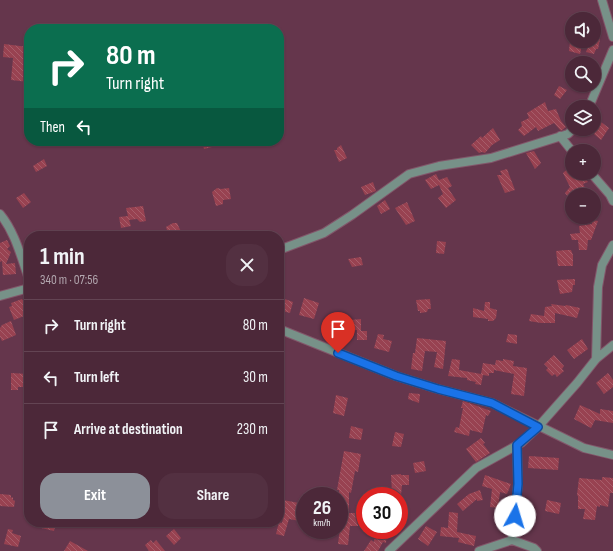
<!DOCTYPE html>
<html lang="en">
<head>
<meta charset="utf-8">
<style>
	:root { --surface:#4c2839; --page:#533041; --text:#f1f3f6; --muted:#b2a6ae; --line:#634453; --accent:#8c9099 }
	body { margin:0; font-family:"Sofia Sans Condensed",sans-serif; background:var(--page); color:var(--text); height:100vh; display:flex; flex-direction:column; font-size:15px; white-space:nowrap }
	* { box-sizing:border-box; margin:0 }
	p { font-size:13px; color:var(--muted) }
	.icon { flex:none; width:22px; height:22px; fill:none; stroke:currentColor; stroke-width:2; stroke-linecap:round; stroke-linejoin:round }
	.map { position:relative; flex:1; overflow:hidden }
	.drawer { position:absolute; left:24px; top:231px; width:260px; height:296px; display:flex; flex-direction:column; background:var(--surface); border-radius:16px; box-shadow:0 1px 3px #0004,0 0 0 1px var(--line) }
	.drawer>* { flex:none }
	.guide { position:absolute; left:24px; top:24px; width:260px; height:122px; border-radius:16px; box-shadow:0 1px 3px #0004,0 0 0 1px var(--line); background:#0b6e4f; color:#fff; overflow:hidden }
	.controls { position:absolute; left:565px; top:12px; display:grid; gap:8px }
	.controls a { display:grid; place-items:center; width:36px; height:36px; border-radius:50%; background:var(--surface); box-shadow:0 1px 3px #0004,0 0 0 1px var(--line); font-size:20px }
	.speed { position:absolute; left:296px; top:487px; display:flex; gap:8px; font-size:20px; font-weight:700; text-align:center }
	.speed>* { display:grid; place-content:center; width:52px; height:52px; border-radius:50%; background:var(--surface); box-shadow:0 1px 3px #0004,0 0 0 1px var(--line); line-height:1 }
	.speed small { font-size:10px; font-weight:400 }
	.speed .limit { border:6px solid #d22; background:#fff; color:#111 }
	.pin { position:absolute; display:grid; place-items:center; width:34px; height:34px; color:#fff; margin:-41px -17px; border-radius:50% 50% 50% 0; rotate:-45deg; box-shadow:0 0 4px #0007 }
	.pin .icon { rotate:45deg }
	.me { position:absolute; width:44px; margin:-22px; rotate:6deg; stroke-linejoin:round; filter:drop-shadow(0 0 3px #0008) }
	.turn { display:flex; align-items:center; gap:14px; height:84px; padding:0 16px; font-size:18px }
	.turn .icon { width:52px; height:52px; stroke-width:2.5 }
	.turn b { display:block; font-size:28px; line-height:34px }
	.then { display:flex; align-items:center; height:38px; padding:0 16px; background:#0003; gap:8px; font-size:15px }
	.round { display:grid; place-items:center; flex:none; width:42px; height:42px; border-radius:16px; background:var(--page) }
	.summary { display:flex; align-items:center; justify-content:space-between; height:68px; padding:0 16px }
	h1 { font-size:24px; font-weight:700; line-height:30px }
	.cta { display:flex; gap:8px; margin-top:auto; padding:8px 16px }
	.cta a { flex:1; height:46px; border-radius:16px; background:var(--accent); color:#fff; font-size:16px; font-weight:700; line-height:46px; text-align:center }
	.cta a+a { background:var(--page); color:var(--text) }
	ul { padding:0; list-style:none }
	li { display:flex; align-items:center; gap:12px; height:52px; padding:0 16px; border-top:1px solid var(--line) }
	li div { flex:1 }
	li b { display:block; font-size:15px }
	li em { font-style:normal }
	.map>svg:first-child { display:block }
	.building { fill:url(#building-back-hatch) }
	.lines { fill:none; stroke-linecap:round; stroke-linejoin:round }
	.minor-casing { stroke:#82566a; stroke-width:10 }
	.minor { stroke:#779188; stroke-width:8 }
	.route-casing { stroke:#114b97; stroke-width:10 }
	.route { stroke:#1a73e8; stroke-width:7 }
</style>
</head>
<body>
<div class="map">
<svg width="613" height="551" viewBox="0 0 613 551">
	<defs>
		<pattern id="building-back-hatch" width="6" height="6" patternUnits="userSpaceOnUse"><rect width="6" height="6" fill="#984251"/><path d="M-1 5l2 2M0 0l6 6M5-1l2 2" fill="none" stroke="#a75d6a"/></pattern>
	</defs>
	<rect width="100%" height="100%" fill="#65364c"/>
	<!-- building -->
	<path class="building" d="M594,38L600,39L598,49H596L594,54L586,52L590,41H594Z
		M570,41L581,42V50L580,54L569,51Z
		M4,44L28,47L26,67H29V82L11,80L13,58L3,57Z
		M559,86L567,90L560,99L554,95Z
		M545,102L548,111L556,109L561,121L566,127L561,131L554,123L538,131L536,127L524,136L518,130L522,126L521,122L529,118L527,113Z
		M594,120L600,125L601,122L609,128L601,140L594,134L597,129L594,125Z
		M493,128L500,140L492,145L485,153L482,152L479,153L471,145L481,136L482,138Z
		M202,141H215L216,146L204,149Z
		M341,145L347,158L339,162L334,150H337V148Z
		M534,151L541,163L535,169L526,153Z
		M44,159L47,166L36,172L33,166Z
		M572,165V173H581L588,182L583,184L585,188L575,195H572V197L570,199L565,193L570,187L563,173Z
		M507,169L515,190L505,193L497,175H502L500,171Z
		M436,174L439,180L447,177L452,186L448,188L456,200L446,208L438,198L443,194L439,185L431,189L425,180Z
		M373,182L376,191L365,195L361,187Z
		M217,188L221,189L229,188L231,199L223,200V204L216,206L212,192Z
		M24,193L31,202L23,208L16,198Z
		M385,200L390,209L381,214L377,206Z
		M407,202L415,221L406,225L395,208Z
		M143,206L146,221L140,222L137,219L129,220L131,226L121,228L119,217L128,216L126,208Z
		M592,220L598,221L591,240H588L587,250H579L578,240H572L570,234L580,233L579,226L592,224Z
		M173,223H177L183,236H169L166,227Z
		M7,240L10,246L7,249L11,252L6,264L15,263L16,274L3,275L2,261L0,262V243Z
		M437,241L446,242L444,254L436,253Z
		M566,250H571L573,255V266H558L556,251Z
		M361,257L363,265L352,267L348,259Z
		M575,279V285H573L572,292L560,294L557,280Z
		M282,298L293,302L290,313L279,310Z
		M304,298L319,303L314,319L299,315Z
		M22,299L24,302L27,301L29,307V314L14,320L9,307L12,306L11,303Z
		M430,299L431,309H428L427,312L420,313V311H418L416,300Z
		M485,302H490V308L497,310L496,318L493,321H488V319L473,317V308L484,311Z
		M551,304L565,306L566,305L580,308L577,318L555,313V323H541L529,321L531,314L544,316L545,307L552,306Z
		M333,315L341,317L340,321L361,319V331H367V340H357V330L337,332L336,335L328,333Z
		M11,321L16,335L2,341L0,337V328L2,325Z
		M378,334L384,335L383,339L392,341L389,352L374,348Z
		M508,334L517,335V344L506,342Z
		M417,338L446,341L443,369L434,367L437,352L425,351L422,371L411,369L413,353H415Z
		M582,339L588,349L574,359L567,350Z
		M554,355L564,366L562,369L564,371L557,377L555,374L552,376L546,370L548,368L544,364Z
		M452,359L460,360L459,370L481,374L483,363L495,365L496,360L503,361V359L514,361L513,366L527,368L524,396L511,394L514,374L494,370V373H489V376L483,375L481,385L475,384L476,382L467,380V378L448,376Z
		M11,373L28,374L27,387H18V390H11Z
		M608,373L613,380V387L604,394L596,383Z
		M409,393L420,394L419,403L408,399Z
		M336,395L348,398L344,416L333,413Z
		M463,401L491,411L488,416L486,415L482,433L470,430L469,436L454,432L456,427L459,428L463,408H461Z
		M580,405L600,414V409L613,411V423L595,420L591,428L574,419Z
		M351,426L363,429L361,440L349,438Z
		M395,432L404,434L401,447L392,446Z
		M481,438L485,443L483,444L490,453L476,462L466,449Z
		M344,451L361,454L358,472L355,471L351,493L349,492V513H359L358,526H350L348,545L338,544L341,520L339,519V490H337Z
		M529,456L559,458L558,470L528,468Z
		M424,461L426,471L415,473L413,463Z
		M401,474V475H409V485H402L401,495L377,496L378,490L392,492L391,475Z
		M485,475L511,484L507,494L500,492L498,508L490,507L492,489L482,486Z
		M602,477L613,478V493H610L608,507L600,505V507L597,506L595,520L583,519L585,509H578V496L577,495L579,478L602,480Z
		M480,490L483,500L477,501V499L463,511L457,504L469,494Z
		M0,494L11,495V498L13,497V500L15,501L14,507L0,506Z
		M283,500L299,503L297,514L305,516V522L289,519L284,536L276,534L279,522L282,523L285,509L281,508Z
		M547,500L561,503L559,514L545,511Z
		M449,512L458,513L457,532L476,536L474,546L458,542L459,538L440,536L441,527L448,528Z
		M38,522H56L54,531L37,527Z
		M426,526L437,532L428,546L418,539Z
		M8,529L13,530L12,533L21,536L18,547L4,544Z
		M174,529L181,538L174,545L166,536Z
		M375,530L387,532L386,543L383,542L378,551H364L371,540L374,542Z
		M151,540L153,543L156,540L165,551H149L145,545Z
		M70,541L88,551H64Z"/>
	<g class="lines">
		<!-- minor casing -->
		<g class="minor-casing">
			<path id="minor" d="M602,0L613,37
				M589,107L613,50
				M560,136L572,151
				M591,173L610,195L613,201
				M0,214C15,232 21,257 29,279
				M279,250L324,233L352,215L409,174L439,166L491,158L568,134L573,129
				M0,296L29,288
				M279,329L396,376L438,389L492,403L584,448L613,455
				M596,359L598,287L602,265L613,245
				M512,540L534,548L537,551
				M389,551L476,468L521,443L538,427L577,383L596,359L613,345
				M479,551L512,540L518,484L517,445"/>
		</g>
		<!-- minor -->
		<use href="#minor" class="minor"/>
	</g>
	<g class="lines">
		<!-- route casing -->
		<g class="route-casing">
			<path id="route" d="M338,353L396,376L438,389L492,403L538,427L517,445L518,484L515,516"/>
		</g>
		<!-- route -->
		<use href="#route" class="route"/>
	</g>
</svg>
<div class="controls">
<a><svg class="icon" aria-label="sound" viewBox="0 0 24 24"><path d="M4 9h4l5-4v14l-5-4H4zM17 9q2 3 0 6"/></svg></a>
<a><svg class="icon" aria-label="search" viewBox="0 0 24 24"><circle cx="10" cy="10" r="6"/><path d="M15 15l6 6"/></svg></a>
<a><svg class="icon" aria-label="layers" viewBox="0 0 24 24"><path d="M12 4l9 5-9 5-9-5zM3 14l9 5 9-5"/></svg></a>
<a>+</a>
<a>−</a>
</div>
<div class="speed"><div>26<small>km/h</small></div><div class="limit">30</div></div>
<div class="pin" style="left:338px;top:353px;background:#d93025"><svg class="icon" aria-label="arrive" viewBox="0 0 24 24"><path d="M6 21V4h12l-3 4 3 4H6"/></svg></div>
<svg class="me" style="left:515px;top:516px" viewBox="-20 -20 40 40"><circle r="19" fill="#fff"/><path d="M0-13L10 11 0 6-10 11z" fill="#1a73e8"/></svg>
<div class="guide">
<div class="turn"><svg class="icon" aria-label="right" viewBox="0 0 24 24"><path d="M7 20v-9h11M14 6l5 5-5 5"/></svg><div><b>80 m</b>Turn right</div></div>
<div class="then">Then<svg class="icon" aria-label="left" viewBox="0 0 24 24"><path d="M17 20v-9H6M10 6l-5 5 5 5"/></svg></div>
</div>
<section class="drawer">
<div class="summary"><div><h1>1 min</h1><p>340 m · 07:56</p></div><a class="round"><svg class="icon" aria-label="close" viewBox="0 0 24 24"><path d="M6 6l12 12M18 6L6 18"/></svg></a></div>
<ul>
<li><svg class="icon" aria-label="right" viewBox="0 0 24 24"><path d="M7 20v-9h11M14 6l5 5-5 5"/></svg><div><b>Turn right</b></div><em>80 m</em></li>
<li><svg class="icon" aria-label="left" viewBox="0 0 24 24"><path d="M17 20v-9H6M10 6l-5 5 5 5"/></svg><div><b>Turn left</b></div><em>30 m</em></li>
<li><svg class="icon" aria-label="arrive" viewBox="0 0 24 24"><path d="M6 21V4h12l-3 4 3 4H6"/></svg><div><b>Arrive at destination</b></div><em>230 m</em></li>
</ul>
<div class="cta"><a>Exit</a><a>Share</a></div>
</section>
</div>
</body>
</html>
